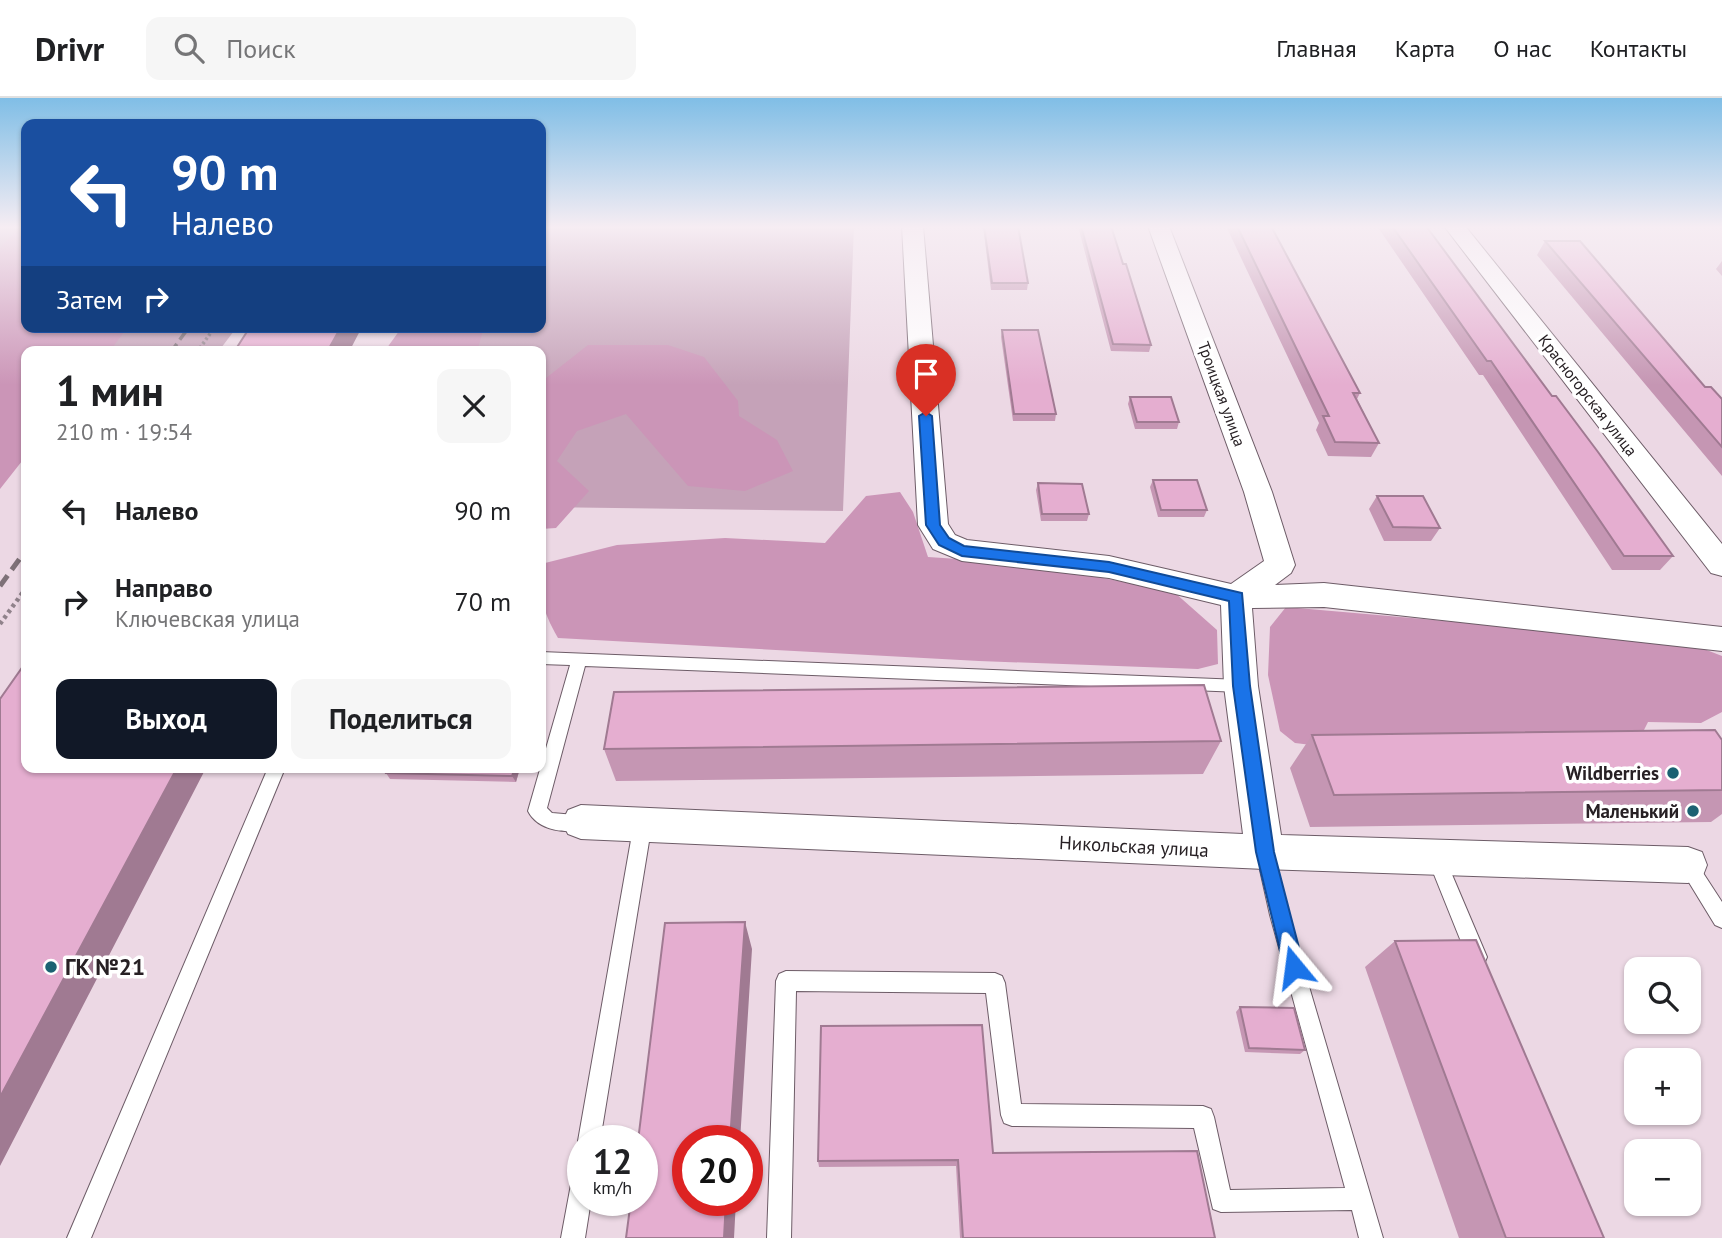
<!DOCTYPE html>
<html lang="ru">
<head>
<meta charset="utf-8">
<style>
	:root { --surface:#fff; --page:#f6f6f6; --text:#202124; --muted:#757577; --line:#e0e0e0; --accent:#111827 }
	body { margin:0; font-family:"PT Sans",sans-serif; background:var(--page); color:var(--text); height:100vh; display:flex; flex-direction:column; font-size:26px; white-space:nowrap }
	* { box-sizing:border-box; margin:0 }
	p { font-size:23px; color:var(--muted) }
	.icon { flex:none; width:38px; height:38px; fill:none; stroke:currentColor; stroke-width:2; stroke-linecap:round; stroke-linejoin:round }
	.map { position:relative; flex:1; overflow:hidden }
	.side { position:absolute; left:21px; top:248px; width:525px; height:427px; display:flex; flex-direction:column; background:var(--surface); border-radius:14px; box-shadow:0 2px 5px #0004 }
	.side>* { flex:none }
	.hud { position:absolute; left:21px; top:21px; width:525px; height:214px; border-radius:14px; box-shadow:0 2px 5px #0004; background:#1a4fa0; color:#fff; overflow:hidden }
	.tools { position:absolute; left:1624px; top:859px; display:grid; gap:14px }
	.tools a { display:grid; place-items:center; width:77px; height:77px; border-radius:14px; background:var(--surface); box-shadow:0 2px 5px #0004; font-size:35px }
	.speed { position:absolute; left:567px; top:1027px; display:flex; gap:14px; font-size:35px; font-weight:700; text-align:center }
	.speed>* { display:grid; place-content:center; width:91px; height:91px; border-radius:50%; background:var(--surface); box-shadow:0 2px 5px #0004; line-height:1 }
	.speed small { font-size:18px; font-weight:400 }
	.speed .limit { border:10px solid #d22; background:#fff; color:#111 }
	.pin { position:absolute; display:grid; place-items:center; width:60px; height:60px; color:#fff; margin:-72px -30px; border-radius:50% 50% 50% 0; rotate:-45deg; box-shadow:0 0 7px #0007 }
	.pin .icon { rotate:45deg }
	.me { position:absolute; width:77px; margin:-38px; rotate:344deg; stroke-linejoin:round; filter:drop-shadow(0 0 5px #0008) }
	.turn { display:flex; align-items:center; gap:24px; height:147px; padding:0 35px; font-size:32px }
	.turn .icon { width:91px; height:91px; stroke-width:2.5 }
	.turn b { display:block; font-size:49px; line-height:60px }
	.then { display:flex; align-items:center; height:66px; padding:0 35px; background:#0003; gap:14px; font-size:26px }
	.round { display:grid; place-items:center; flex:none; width:74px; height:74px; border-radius:14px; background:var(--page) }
	.head { display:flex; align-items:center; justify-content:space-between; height:119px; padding:0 35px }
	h1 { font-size:42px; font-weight:700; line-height:52px }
	.button { display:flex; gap:14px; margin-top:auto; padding:14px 35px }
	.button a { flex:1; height:80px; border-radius:14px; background:var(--accent); color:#fff; font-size:28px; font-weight:700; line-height:80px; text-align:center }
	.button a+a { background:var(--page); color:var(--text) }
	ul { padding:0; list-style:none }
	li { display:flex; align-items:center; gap:21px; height:91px; padding:0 35px }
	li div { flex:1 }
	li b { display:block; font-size:26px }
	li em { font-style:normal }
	header { display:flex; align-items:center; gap:42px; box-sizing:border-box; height:98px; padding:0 35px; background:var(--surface); border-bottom:2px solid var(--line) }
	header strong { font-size:33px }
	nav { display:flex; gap:38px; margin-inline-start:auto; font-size:24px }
	.search { width:490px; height:63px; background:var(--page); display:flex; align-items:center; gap:18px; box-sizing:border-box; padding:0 24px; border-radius:14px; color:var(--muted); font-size:26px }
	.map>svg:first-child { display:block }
	.green { fill:#c5a2b8 }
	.forest { fill:#cb95b7 }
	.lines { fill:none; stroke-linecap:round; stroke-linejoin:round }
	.lane-casing { stroke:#6d5c67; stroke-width:2 }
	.street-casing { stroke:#6d5c67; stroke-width:2 }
	.path-far1 { stroke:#90828b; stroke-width:3.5; stroke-dasharray:2.5 2.5; stroke-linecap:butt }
	.path { stroke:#90828b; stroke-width:4.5; stroke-dasharray:3.5 3.5; stroke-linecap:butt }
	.lane { fill:#fff; fill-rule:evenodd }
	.street { fill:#fff; fill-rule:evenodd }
	.rail-far1 { stroke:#7e7178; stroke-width:3.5; stroke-dasharray:10 5; stroke-linecap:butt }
	.rail { stroke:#7e7178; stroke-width:5; stroke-dasharray:13 7; stroke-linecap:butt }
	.wall { fill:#c596b3 }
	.shaded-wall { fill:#a07a92 }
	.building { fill:#e5aed0; stroke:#a07a92; stroke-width:2 }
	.route { fill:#1a73e8; stroke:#114b97; stroke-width:2 }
	.poi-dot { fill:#1b6172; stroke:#fff; stroke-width:2.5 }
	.labels { text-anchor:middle; stroke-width:7; stroke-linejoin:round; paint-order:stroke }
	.far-street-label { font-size:16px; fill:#272024; stroke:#fff }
	.poi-label { font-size:19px; font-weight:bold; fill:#272024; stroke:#fff; text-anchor:end }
	.street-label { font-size:19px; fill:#272024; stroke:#fff }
	.near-poi-label { font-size:23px; font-weight:bold; fill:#272024; stroke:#fff; text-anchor:start }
</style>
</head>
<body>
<header>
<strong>Drivr</strong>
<div class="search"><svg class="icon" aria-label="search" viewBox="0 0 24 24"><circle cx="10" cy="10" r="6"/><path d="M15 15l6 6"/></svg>Поиск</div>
<nav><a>Главная</a><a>Карта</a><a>О нас</a><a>Контакты</a></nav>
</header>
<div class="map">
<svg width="1722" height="1140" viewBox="0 0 1722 1140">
	<rect width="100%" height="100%" fill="#ecd8e4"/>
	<!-- green -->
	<path class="green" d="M0,128H26V229H237L218,254H26V359L0,355Z
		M541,128H854L843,413L541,409V254H426L439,229H541Z"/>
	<!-- forest -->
	<path class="forest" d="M20,128H26V229H128L109,254H26V358L0,391V150Z
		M402,229H484L477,254H384Z
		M588,247H668L704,259L738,303L739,318L777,342L793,373L745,393L688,388L626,316L577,333L557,363L589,393L556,430L541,431V284Z
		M900,394L913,414L928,459L1032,466L1174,494L1217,532L1218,566L1198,571L979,563L558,540C541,510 541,500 541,466L617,447L725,440L825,445L866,398Z
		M1286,509L1686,544L1722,558V614L1701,625L1648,624L1638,644L1404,658L1295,645L1280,633L1268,577L1270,529Z"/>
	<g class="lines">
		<!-- lane casing -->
		<g class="lane-casing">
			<path id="lane" d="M541,554L1241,582L1247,583L1249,588L1247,593L1241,594L585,568L547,710L552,715L587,718L590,724L587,730C568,737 538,733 528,713L570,567L541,566Z
				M268,670H285L91,1140H67Z
				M643,717L649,719L652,725L600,1043H583V1051L578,1043L634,725L637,719Z
				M1265,746L1271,748L1274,754L1288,817L1383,1140H1359L1352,1112L1221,1114L1213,1111L1194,1030L1012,1028L1004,1025L1001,1017L986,895L796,893L791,1140H767L776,883L779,876L786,873L995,875L1002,878L1005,885L1021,1006L1203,1008L1211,1011L1214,1019L1230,1092L1345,1090L1270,817L1256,754L1259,748Z
				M1436,751L1442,753L1487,859L1484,866L1477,869L1470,866L1427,759L1430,753Z
				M1688,759L1694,761L1722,804V830L1715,827L1682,773L1679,767L1682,761Z
				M583,1070V1102H591L585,1140H561L572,1081L575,1073Z"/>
		</g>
		<!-- street casing -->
		<g class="street-casing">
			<path id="street" d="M902,128H923L948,426L955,437L967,442L1109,458L1231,486L1264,463L1244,394L1148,128H1169L1272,394L1295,467L1291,475L1275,487L1324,485L1722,529V553L1324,509L1252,510L1258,588L1281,737L1688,749L1702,754L1707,767L1702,780L1688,785L1265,771L581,741L568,736L562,724L568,712L581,707L1243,736L1224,588L1221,507L1109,480L962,463L933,451L918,427Z
				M1444,128H1465L1722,446V478L1711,475Z"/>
		</g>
		<!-- path-far1 -->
		<path class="path-far1" d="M197,254L215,229"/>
		<!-- path -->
		<path class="path" d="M0,526L26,490"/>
		<!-- lane -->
		<use href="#lane" class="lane"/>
		<!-- street -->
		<use href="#street" class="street"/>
		<!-- rail-far1 -->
		<path class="rail-far1" d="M171,254L189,229"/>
		<!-- rail -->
		<path class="rail" d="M0,488L26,452"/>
	</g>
	<!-- wall -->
	<path class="wall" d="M983,128H1018L1028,185L1027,192H991Z
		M1078,128H1111L1151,247L1149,254L1111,253Z
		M1226,128H1271L1360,295L1357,301L1379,345L1371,359L1328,358L1316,332L1319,325Z
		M1377,128H1426L1552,298L1673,458L1660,472H1612L1483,277H1479Z
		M1545,143L1705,289L1722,301V378L1537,157Z
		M1722,163V178L1716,171Z
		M1002,232L1056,316L1055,323H1013L1001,239Z
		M1130,299L1179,324L1177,331H1135L1128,306Z
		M1153,382L1207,412L1204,419H1158L1150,389Z
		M1038,385L1089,416L1087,423H1041L1036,392Z
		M1377,398L1440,430L1431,443H1384L1369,411Z
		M1312,637L1722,642V716L1711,724L1310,729L1290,670Z
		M1221,643L1203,676L616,683L604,651Z
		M520,670L516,684L390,681L386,675Z
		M1395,843L1604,1140H1459L1365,869Z
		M1240,909L1305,952L1300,956L1245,954L1236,914Z
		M993,1055L1215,1140H960L956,1068L819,1069L818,1063Z"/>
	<!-- shaded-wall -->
	<path class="shaded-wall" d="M341,229H362L349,254H327Z
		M542,580L545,586L541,600V584Z
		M177,670H206L0,1068V999Z
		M515,670H520L516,684L512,678Z
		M745,824L752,851L740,1043H730Z
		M726,1102H736L734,1140H724Z"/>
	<!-- building -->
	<path class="building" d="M984,128H1018L1028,185H992Z
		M1081,128H1111L1123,166H1126L1151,247L1113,246Z
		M1237,128H1271L1360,295H1353L1379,345L1335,344L1323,318H1329Z
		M1392,128H1426L1552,298H1556L1598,354L1673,458H1624L1491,263H1487Z
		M1545,143H1580L1705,289H1711L1722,301V349Z
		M250,229H341L327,254H234Z
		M1002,232H1038L1056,316H1014Z
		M1130,299H1171L1179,324H1137Z
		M1153,382H1197L1207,412H1161Z
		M1038,385L1082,386L1089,416H1042Z
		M1377,398H1423L1440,430L1393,429Z
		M26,564V670H177L0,999V601Z
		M1204,587L1221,643L604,651L614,594Z
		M1715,632L1722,642V692L1334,697L1312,637Z
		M387,670H515L512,678L386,675Z
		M745,824L730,1043H688V1102H726L724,1140H626L631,1102H642V1043H638L665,825Z
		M1476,842L1604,1140H1506L1395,843Z
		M1240,909L1294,910L1305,952L1249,950Z
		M982,927L993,1055L1197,1053L1215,1140H963L958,1062L818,1063L821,928Z"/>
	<!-- sky -->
	<linearGradient id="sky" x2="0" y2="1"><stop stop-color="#80bee6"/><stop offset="0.45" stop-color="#f6edf3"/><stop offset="1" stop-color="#f6edf3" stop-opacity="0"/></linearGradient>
	<rect width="1722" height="287" fill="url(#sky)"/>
	<!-- route -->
	<path class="route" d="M926,314L932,318L940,427L949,440L964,448L1109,464L1242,495L1250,588L1274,754L1304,869L1301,876L1294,878L1287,876L1284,869L1256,754L1233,588L1229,503L1109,474L962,458L939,447L926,427L919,318Z"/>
	<!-- markers -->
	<g class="poi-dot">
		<circle cx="1673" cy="675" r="7"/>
		<circle cx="1693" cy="713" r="7"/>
		<circle cx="51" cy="869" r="7"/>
	</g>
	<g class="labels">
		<!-- far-street labels -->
		<g class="far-street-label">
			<text transform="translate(1222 296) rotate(70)" y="6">Троицкая улица</text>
			<text transform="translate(1588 297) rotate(52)" y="6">Красногорская улица</text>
		</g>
		<!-- poi labels -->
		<g class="poi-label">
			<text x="1659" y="682">Wildberries</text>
			<text x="1679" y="720">Маленький</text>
		</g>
		<!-- street labels -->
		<g class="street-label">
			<text transform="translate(1134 748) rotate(3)" y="7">Никольская улица</text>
		</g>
		<!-- near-poi labels -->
		<g class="near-poi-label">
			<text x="65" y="877">ГК №21</text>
		</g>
	</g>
</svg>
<div class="tools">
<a><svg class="icon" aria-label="search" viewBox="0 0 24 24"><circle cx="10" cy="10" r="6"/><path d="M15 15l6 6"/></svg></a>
<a>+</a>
<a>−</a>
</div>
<div class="speed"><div>12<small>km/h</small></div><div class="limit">20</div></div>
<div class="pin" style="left:926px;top:318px;background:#d93025"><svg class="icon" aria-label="arrive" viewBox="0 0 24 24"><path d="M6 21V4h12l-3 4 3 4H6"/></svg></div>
<svg class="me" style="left:1294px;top:869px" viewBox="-20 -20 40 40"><path d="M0-17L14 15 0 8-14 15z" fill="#1a73e8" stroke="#fff" stroke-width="4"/></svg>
<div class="hud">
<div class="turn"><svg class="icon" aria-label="left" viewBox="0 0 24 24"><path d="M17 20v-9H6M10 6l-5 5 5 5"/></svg><div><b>90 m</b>Налево</div></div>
<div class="then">Затем<svg class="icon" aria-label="right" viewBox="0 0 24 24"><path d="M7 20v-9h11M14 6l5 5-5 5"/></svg></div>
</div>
<section class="side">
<div class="head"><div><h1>1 мин</h1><p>210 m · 19:54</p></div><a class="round"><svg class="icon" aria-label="close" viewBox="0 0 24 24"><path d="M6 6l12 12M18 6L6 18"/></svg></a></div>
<ul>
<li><svg class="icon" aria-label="left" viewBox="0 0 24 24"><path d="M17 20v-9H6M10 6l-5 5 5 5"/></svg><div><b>Налево</b></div><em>90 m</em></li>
<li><svg class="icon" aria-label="right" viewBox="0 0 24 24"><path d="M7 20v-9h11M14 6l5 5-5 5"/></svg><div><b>Направо</b><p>Ключевская улица</p></div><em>70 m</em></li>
</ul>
<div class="button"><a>Выход</a><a>Поделиться</a></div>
</section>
</div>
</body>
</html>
